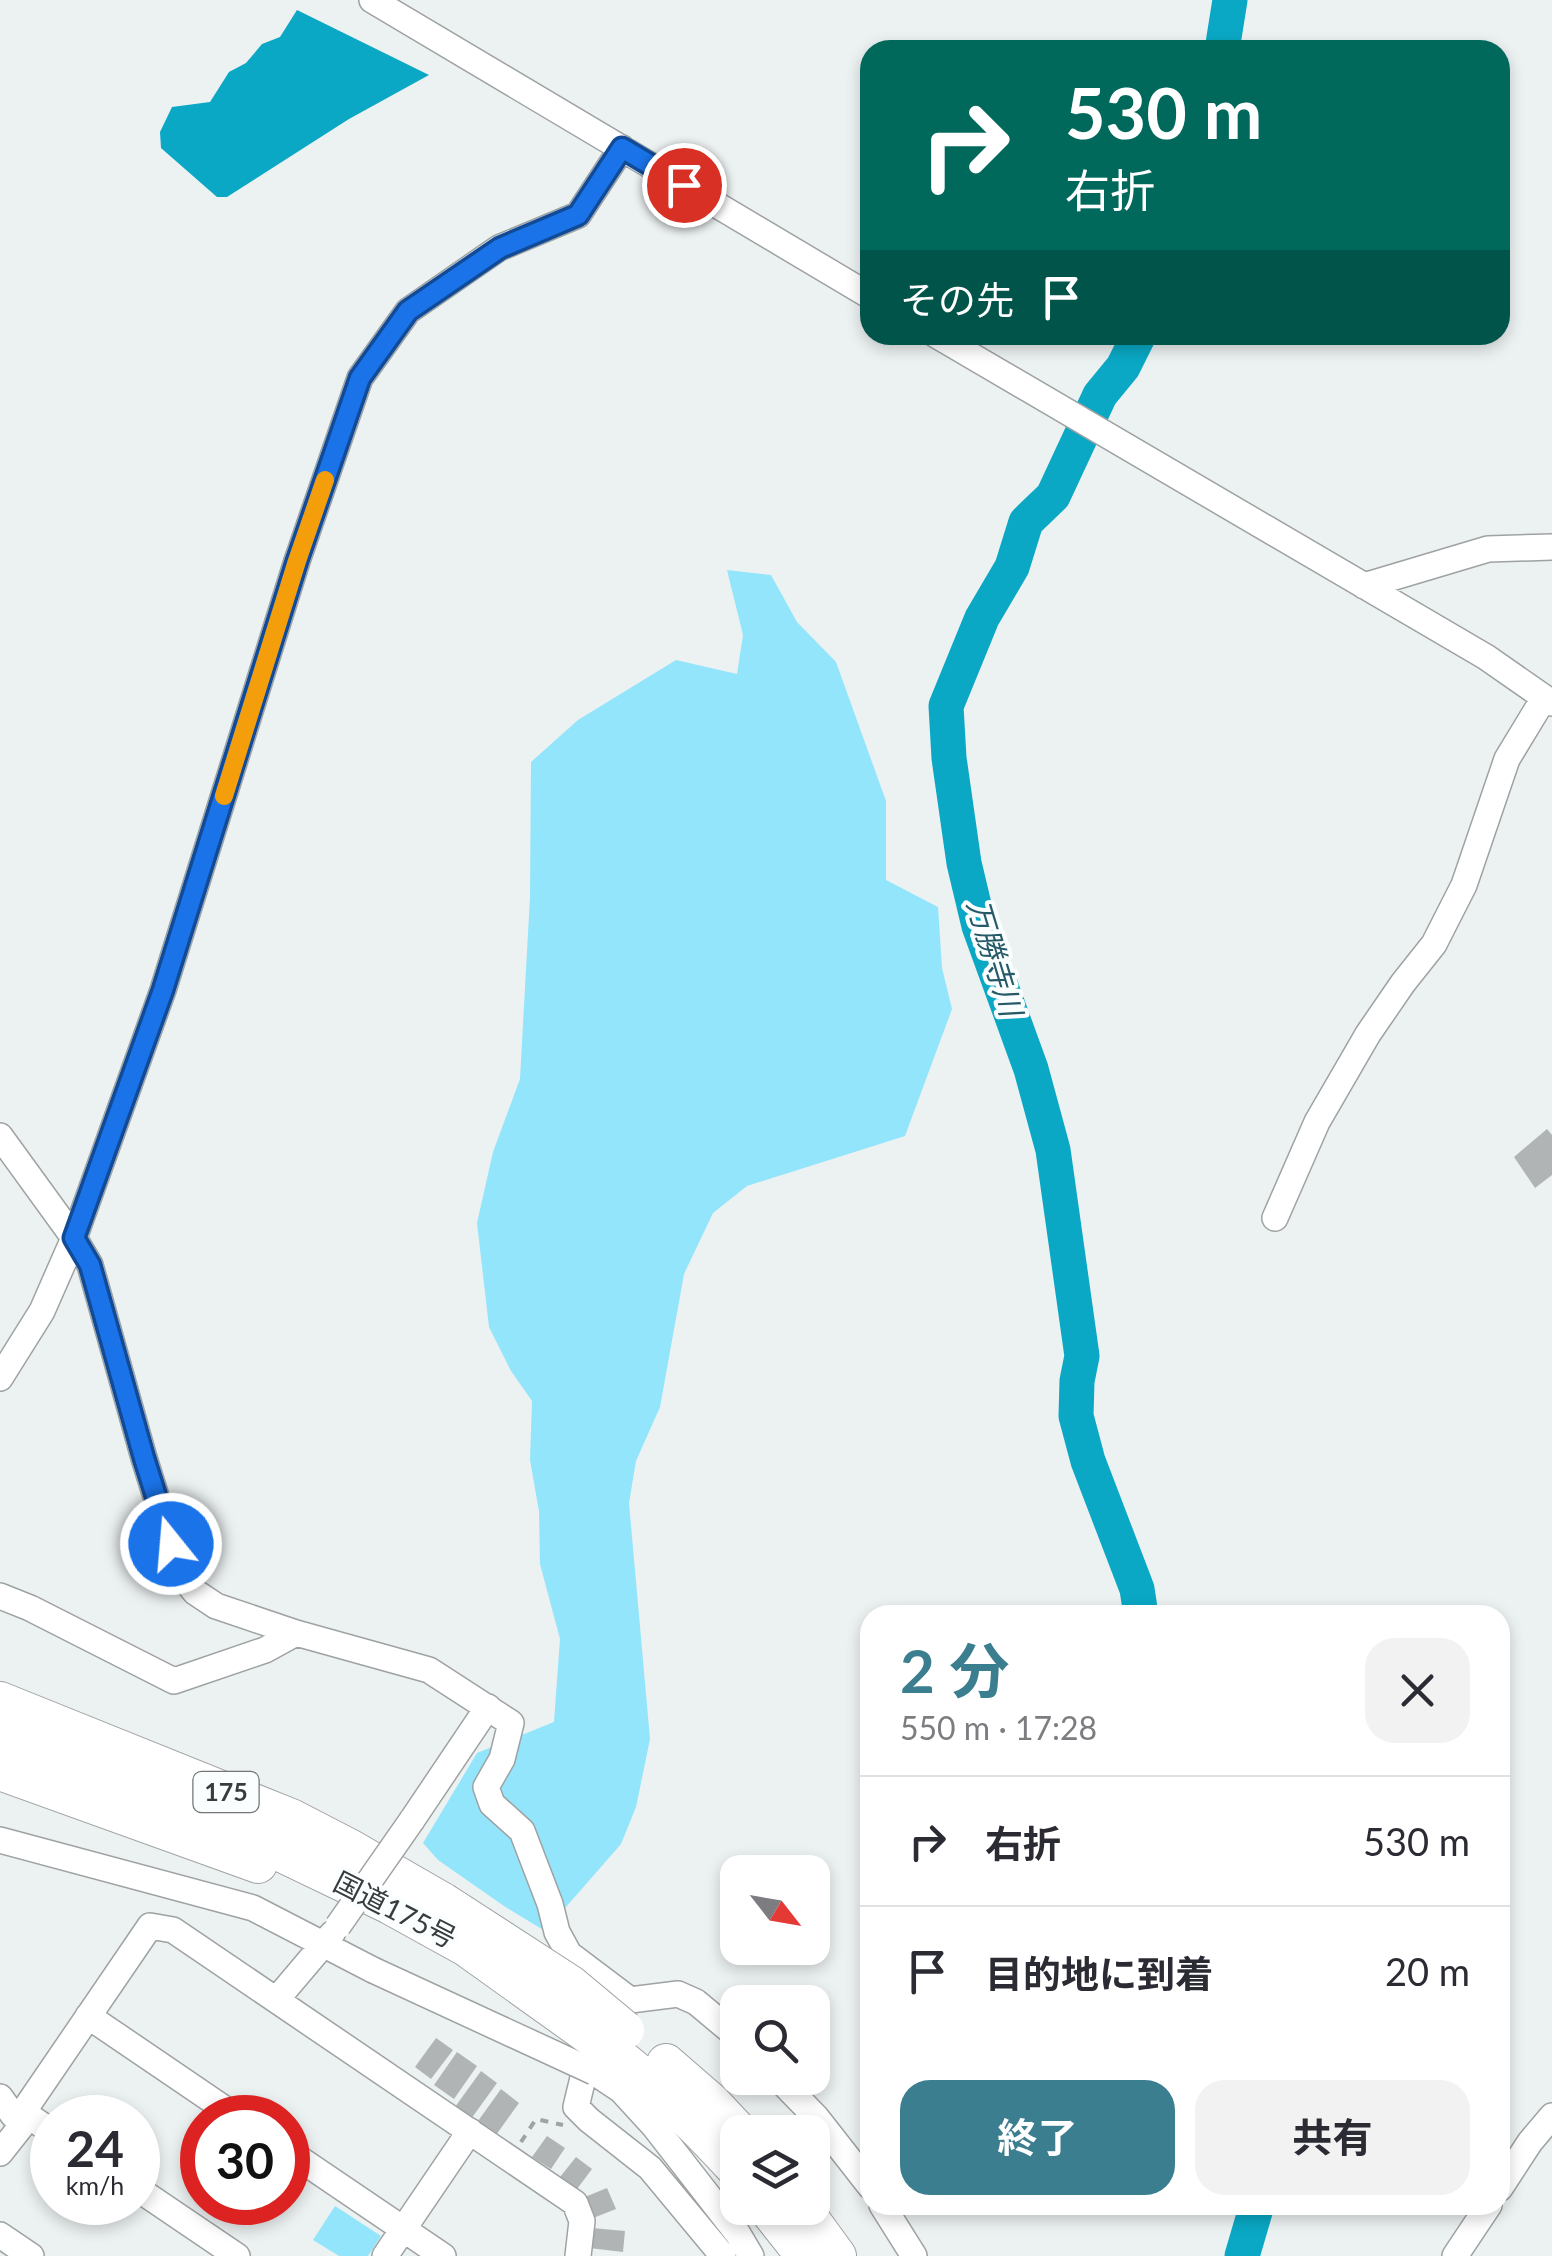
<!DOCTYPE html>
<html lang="ja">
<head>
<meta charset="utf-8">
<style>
	:root { --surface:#fff; --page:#f2f2f3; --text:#2b2b33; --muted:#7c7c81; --line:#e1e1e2; --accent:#3b7e8f }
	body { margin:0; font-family:Lato,"Noto Sans JP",sans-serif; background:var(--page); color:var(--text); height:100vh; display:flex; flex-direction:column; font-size:38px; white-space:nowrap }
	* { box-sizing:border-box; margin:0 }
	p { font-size:32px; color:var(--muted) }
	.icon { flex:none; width:55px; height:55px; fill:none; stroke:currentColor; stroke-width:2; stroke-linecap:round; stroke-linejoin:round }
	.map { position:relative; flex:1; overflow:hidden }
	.panel { position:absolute; left:860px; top:1605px; width:650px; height:610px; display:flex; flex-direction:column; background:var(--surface); border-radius:30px; box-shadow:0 5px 15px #0003 }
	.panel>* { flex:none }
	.top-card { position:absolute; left:860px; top:40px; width:650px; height:305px; border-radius:30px; box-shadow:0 5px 15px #0003; background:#00695c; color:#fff; overflow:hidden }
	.needle { width:65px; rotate:121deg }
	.buttons { position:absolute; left:720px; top:1855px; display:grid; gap:20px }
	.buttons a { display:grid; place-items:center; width:110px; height:110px; border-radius:20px; background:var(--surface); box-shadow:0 5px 15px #0003; font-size:50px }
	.speed { position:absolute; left:30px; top:2095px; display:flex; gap:20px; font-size:50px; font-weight:700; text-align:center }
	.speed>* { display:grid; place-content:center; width:130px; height:130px; border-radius:50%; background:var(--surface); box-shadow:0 5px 15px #0003; line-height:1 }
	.speed small { font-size:25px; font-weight:400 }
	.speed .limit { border:15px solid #d22; background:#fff; color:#111 }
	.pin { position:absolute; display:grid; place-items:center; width:85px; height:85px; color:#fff; margin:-42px; border:5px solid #fff; border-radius:50%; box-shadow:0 2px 10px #0007 }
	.me { position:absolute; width:110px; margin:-55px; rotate:343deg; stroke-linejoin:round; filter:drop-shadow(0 0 8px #0008) }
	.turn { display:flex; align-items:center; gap:35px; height:210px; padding:0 40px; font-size:45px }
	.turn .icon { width:130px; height:130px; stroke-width:2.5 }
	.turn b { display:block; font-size:70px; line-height:85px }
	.then { display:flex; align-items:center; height:95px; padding:0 40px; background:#0003; gap:20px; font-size:38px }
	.round { display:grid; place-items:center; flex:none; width:105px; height:105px; border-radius:30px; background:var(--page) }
	.overview { display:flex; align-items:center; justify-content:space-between; height:170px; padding:0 40px }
	h1 { font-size:60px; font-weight:700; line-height:75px; color:var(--accent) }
	.primary-button { display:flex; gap:20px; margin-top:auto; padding:20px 40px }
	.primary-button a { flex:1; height:115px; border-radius:30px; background:var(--accent); color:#fff; font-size:40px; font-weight:700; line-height:115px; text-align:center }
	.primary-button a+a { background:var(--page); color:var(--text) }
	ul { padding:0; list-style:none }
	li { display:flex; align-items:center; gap:30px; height:130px; padding:0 40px; border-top:2px solid var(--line) }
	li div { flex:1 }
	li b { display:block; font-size:38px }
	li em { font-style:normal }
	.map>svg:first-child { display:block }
	.green { fill:#92e5fb }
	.water { fill:#0aa8c5 }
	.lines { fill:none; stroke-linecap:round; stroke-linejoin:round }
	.river { stroke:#0aa8c5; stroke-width:35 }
	.building { fill:#b0b4b5 }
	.minor-casing { stroke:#9ea2a3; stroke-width:28 }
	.highway-casing { stroke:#9ea2a3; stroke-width:40 }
	.path { stroke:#9fa3a4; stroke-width:4; stroke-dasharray:8 8; stroke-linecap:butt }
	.minor { stroke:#fff; stroke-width:25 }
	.highway { stroke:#fff; stroke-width:38 }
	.minor-bridge-casing { stroke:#9ea2a3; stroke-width:28; stroke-linecap:butt }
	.highway-bridge-casing { stroke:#9ea2a3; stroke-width:40; stroke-linecap:butt }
	.minor-bridge { stroke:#fff; stroke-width:25 }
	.highway-bridge { stroke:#fff; stroke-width:38 }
	.route-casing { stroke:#114b97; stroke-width:25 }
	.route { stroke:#1a73e8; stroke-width:18 }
	.slow { stroke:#f59e0b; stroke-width:18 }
	.labels { text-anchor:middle; stroke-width:8; stroke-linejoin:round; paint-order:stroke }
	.shield { fill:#fafeff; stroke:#737676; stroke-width:2.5 }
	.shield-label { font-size:25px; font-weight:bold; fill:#393b3c }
	.street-label { font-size:28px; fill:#393b3c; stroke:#fafeff }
	.water-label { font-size:30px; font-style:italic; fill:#265a68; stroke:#fafeff }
</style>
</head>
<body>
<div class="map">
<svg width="1552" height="2256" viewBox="0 0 1552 2256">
	<rect width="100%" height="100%" fill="#ecf1f2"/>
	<!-- green -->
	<path class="green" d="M727,570L771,575L797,622L836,662L886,801V880L938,907L942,968L952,1009L905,1136L747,1186L713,1213L684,1274L660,1407L636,1461L629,1503L650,1739L636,1807L621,1844L545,1931L504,1906L438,1860L423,1843L477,1753L554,1722L560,1639L540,1564L539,1511L530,1460L532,1401L511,1371L489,1327L477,1223L493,1152L520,1079L530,897L531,762L578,720L676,660L737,674L743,635Z
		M335,2206L381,2236L368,2256H339L313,2240Z"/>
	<!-- water -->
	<path class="water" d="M297,10L429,75L349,119L227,197H217L161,148L160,132L172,107L210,102L229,72L246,63L262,44L280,37Z"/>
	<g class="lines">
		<!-- river -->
		<path class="river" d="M1222,50L1230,0
			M1139,335L1123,367L1100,395L1053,496L1026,522L1012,567L982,618L946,706L949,758L964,863L979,926L1031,1069L1053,1150L1082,1356L1077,1381L1076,1416L1088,1461L1137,1589L1141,1615
			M1242,2256L1257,2205"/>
	</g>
	<!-- building -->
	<path class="building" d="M1547,1129L1552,1135V1175L1535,1188L1514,1157Z
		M436,2038L453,2050L431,2079L415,2067Z
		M457,2052L477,2066L454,2099L434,2085Z
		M481,2071L497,2083L471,2119L455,2107Z
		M501,2089L519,2103L496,2135L478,2121Z
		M547,2136L565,2148L551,2169L532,2157Z
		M576,2157L592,2169L577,2189L560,2177Z
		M607,2188L616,2209L588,2220L580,2199Z
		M592,2228L625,2231L623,2252L589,2248Z"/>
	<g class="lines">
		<!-- minor casing -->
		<g class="minor-casing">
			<path id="minor" d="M372,0L870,296
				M936,335L1486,657L1552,703
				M1364,586L1488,549L1552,547
				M0,1136L74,1238L90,1265L144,1458L180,1573L195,1592L216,1606L296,1633L429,1670L511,1723L502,1759L486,1787L492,1804L522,1831L550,1904L557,1932L569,1954L630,2000L678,1994L696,2002L738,2037
				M1275,1218L1317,1122L1368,1034L1403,983L1434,944L1464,885L1507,759L1544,698
				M0,1378L42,1311L74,1238L163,990L297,561L360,378L408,311L499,248L578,215L622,148
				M0,1596L30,1608L174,1681L265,1650L296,1633
				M412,1820L488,1707
				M0,1840L253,1908L373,1970
				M277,1999L332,1934
				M88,2016L238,2118
				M592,2052L588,2057L576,2107L589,2120L650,2168L723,2256
				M594,2072L621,2090L654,2126L738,2234L751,2256
				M778,2078L816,2117L870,2186
				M0,2097L13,2115L23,2124
				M23,2112L52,2132
				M288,2151L443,2256
				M0,2153L23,2124V2112L150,1926L173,1930L575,2203L582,2221L578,2256
				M1500,2188L1530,2142L1552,2116
				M138,2189L237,2256
				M882,2205L914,2256
				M0,2235L31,2256
				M385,2256L470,2131
				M1455,2256L1489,2205"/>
		</g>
		<!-- highway casing -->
		<g class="highway-casing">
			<path id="highway" d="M0,1701L291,1818L351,1849L443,1902
				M0,1733L182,1805L390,1905L428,1926
				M0,1771L258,1864
				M607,2048C656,2085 697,2126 738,2171
				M666,2063L711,2102L739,2132
				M767,2208L805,2256
				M802,2208L837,2256"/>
		</g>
		<!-- path -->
		<path class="path" d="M521,2142L536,2119L563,2125"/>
		<!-- minor -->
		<use href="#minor" class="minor"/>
		<!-- highway -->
		<use href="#highway" class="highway"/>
		<!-- minor-bridge casing -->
		<g class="minor-bridge-casing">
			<path id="minor-bridge" d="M338,1926L412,1820
				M373,1970L594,2072"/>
		</g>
		<!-- highway-bridge casing -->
		<g class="highway-bridge-casing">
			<path id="highway-bridge" d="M443,1902L571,1985L625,2030
				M428,1926L466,1947L607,2048"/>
		</g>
		<!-- minor-bridge -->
		<use href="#minor-bridge" class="minor-bridge"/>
		<!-- highway-bridge -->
		<use href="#highway-bridge" class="highway-bridge"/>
	</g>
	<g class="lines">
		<!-- route casing -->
		<g class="route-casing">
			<path id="route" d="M171,1544L144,1458L90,1265L74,1238L163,990L297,561L360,378L408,311L500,248L578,215L622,148L684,185"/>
		</g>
		<!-- route -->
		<use href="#route" class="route"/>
		<!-- slow -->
		<path class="slow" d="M224,796L297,561L325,480"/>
	</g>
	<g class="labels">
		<!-- shield labels -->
		<rect class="shield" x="193.5" y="1772" width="65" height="40" rx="8"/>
		<g class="shield-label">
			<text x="226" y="1801">175</text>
		</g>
		<!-- street labels -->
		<g class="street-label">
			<text transform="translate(395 1910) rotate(27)" y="10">国道175号</text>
		</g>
		<!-- water labels -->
		<g class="water-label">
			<text transform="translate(994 958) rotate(73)" y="10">万勝寺川</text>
		</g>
	</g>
</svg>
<div class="buttons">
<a><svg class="needle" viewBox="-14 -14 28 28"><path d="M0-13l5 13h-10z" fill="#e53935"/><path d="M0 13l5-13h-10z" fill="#7c7c81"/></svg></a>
<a><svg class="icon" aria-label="search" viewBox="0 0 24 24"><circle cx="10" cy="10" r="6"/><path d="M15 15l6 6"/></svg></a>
<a><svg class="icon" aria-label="layers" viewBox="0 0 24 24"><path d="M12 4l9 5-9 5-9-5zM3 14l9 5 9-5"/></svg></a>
</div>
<div class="speed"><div>24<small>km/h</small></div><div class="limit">30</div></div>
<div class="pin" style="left:684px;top:185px;background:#d93025"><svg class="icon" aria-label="arrive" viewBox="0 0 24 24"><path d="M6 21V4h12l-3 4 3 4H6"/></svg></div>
<svg class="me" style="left:171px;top:1544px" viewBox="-20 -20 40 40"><circle r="17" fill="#1a73e8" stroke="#fff" stroke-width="3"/><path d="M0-11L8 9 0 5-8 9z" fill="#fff"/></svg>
<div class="top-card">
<div class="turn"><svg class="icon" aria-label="right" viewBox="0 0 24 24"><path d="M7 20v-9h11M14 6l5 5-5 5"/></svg><div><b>530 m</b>右折</div></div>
<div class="then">その先<svg class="icon" aria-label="arrive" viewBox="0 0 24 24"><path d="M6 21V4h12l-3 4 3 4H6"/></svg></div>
</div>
<section class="panel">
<div class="overview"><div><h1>2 分</h1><p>550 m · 17:28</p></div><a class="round"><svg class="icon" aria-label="close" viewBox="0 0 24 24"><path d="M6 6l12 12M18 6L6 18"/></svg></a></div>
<ul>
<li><svg class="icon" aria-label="right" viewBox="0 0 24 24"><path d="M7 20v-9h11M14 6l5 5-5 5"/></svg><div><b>右折</b></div><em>530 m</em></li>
<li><svg class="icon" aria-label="arrive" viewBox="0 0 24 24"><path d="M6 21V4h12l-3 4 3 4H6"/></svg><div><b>目的地に到着</b></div><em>20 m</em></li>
</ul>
<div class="primary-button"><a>終了</a><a>共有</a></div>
</section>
</div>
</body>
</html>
